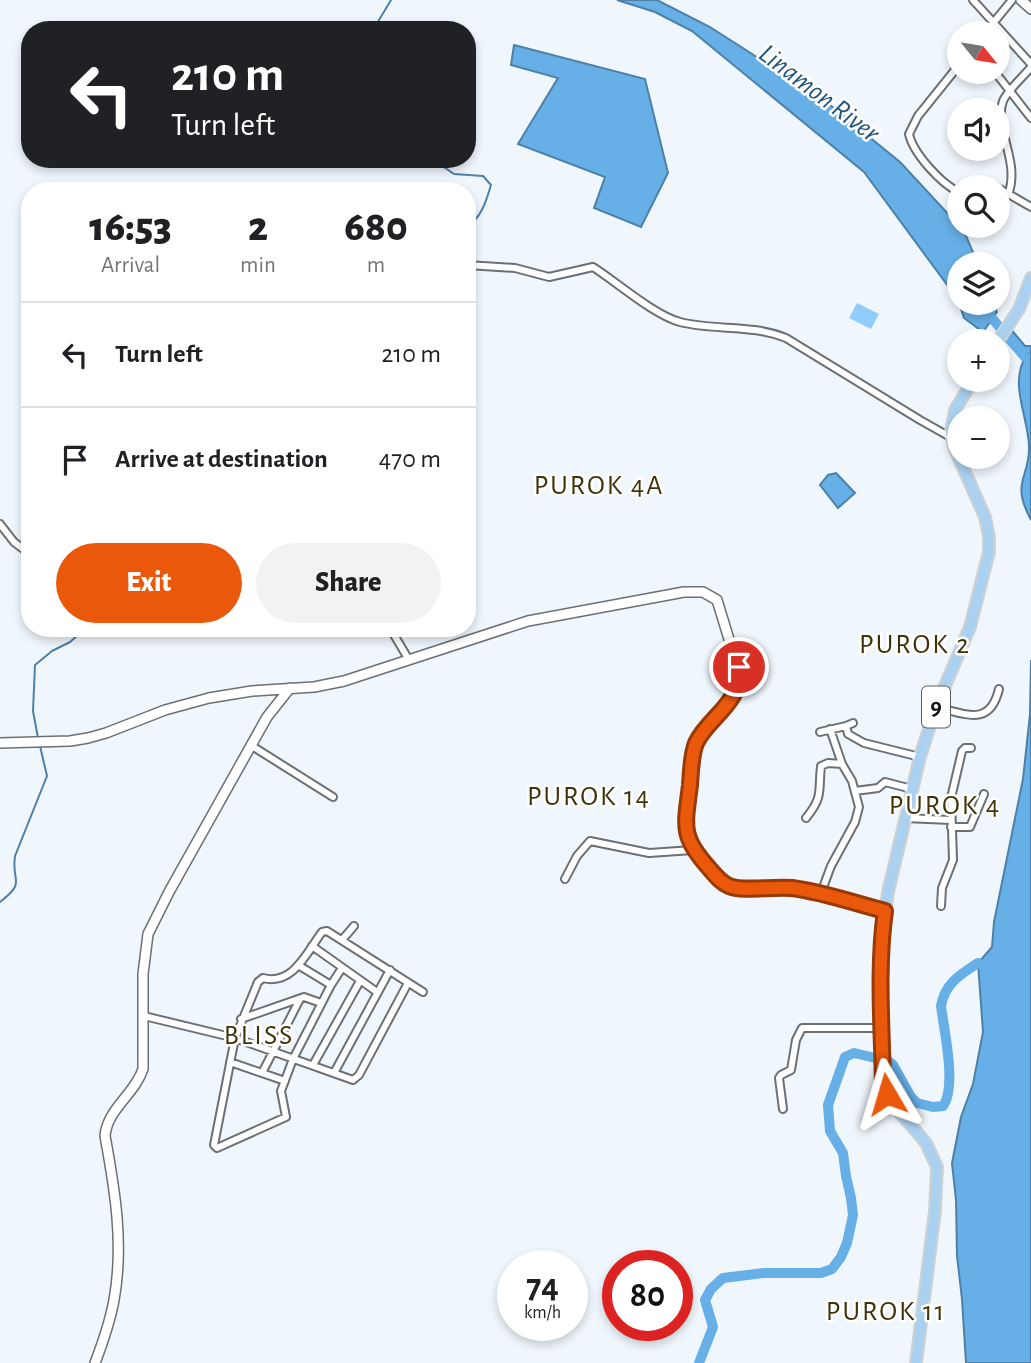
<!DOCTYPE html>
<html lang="en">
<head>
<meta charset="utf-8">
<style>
	:root { --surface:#fff; --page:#f2f2f2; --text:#202124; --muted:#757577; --line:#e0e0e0; --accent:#ea580c }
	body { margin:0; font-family:"Alegreya Sans",sans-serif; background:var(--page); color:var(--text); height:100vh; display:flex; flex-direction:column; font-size:26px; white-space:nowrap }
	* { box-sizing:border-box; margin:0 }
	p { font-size:23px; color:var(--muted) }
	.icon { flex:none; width:38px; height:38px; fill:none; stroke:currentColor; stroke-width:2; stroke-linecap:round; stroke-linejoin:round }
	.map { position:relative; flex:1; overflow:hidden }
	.details { position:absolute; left:21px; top:182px; width:455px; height:455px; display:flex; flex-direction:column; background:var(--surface); border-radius:28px; box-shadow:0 4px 10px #0003 }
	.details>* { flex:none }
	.hud { position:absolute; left:21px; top:21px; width:455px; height:147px; border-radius:28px; box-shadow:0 4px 10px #0003; background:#202124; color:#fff; overflow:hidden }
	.needle { width:46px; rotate:120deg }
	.buttons { position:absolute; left:947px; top:21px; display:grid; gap:14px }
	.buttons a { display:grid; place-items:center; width:63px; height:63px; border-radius:50%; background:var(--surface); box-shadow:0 4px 10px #0003; font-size:35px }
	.speed { position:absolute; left:497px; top:1250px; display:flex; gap:14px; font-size:35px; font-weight:700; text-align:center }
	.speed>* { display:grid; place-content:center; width:91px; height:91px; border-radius:50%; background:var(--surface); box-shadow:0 4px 10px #0003; line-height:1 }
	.speed small { font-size:18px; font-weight:400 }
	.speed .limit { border:10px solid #d22; background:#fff; color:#111 }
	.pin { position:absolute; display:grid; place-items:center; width:60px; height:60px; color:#fff; margin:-30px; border:4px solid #fff; border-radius:50%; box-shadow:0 2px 7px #0007 }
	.me { position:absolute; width:77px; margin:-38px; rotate:353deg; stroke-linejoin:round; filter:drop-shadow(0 0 5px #0008) }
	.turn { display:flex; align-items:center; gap:24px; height:147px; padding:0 35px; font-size:32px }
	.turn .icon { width:91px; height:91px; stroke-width:2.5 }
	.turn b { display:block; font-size:49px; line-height:60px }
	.eta { display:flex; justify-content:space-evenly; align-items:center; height:119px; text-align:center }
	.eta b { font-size:42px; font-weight:800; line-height:49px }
	.button { display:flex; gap:14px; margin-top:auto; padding:14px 35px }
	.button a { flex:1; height:80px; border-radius:42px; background:var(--accent); color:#fff; font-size:28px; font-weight:800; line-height:80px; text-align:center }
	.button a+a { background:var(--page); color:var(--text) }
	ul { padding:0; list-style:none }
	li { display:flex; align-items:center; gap:21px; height:105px; padding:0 35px; border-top:2px solid var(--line) }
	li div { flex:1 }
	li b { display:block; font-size:26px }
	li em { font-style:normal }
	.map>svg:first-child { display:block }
	.green { fill:#90cdfd }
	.water { fill:#66afe7; stroke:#4d81a9; stroke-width:2 }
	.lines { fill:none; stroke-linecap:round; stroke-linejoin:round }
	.stream { stroke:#4d81a9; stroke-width:2 }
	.river { stroke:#66afe7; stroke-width:10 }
	.street-casing { stroke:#6b7075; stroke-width:10 }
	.secondary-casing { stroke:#6b7075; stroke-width:12 }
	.highway-casing { stroke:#d0d1d1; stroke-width:14 }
	.street { stroke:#fff; stroke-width:6 }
	.secondary { stroke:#fff; stroke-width:9 }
	.highway { stroke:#abd1f1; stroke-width:10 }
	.route-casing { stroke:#983908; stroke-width:18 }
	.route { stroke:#ea580c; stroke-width:12 }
	.labels { text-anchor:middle; stroke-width:5; stroke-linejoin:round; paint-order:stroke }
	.shield { fill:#fff; stroke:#5a5d5e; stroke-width:2 }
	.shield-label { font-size:24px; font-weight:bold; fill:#141719 }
	.water-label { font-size:28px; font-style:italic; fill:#22577d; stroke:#fff }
	.neighbourhood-label { font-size:28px; letter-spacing:2px; fill:#3f3409; stroke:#fff }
</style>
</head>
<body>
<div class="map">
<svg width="1031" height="1363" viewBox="0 0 1031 1363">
	<rect width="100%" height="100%" fill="#f0f7fc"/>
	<!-- green -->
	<path class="green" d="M857,303L879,314L871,329L849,318Z"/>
	<!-- water -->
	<path class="water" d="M617,0H657L710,27L824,100L900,162L964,231L978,264H959V301L864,172L692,31L655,12Z
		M514,45L645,79L668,173L641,227L594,208L605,177L518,144L558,78L511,65Z
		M959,303H993L997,312L983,332L964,318Z
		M1010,328L1025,346H1031V520C1010,481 1030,479 1029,446C1028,415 1008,383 1027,354L1021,357L1003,338Z
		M836,473L855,493L838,508L820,485L828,475Z
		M1031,660V1363H966L962,1299L957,1256L956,1200L952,1163L961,1117L973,1084L983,1032L978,963L992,947L994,922L1023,779L1030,714Z"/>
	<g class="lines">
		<!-- stream -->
		<path class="stream" d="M376,30V25L391,0
			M432,159L454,174L483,176L491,185C486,201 482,217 467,227
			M38,738L33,711L35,665L52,651L70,642L86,628
			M0,902C27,881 11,883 15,856L47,776L40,746"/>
		<!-- river -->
		<path class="river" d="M979,303L1025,357
			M699,1363L713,1327L705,1300L711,1289L723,1278L764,1273H821L832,1269L841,1257L847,1243L853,1215L851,1198L846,1176L843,1153L830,1131L828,1105L845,1057L854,1053L888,1061L893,1065L911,1097L917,1103L933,1107L943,1106C957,1087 944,1030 941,1006C945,983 960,975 978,963"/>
		<!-- street casing -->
		<g class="street-casing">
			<path id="street" d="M973,0L1031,64
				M985,33L1012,0
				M959,65L918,116L909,134C913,153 941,184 959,192
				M995,72L1031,118
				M982,187L988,183L996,187
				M998,188L1031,207
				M1008,195C1021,161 993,128 1003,101C1007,91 1024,76 1031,67
				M467,265L515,268L549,277L593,267C618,283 654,315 680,322C716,331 752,324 786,338L920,420L952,438
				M0,524L14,542L30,554
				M390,628L409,660
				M936,707C966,714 990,727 999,689
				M853,723L846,726L848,734L864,743L920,757
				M820,732L846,726
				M252,746L333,797
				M855,791L878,788L885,782L912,789
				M806,818C824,796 818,791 821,766L828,763L842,764
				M904,818L951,820
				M951,827H970L984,794
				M565,879L577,856L590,841L649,853L693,850
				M821,893L831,866L855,822L859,807L852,781L842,764L830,729
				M941,906L942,888L953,860L951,798L962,751L965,748H971
				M342,940L354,926
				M312,946L377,992
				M298,965L331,985
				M342,968L331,985L293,1059L281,1091L286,1117L217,1148L214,1145L235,1038L258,982L263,978C293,986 307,952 322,932L327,931L423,992
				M144,1016L235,1038L353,1080L359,1075L408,983
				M241,1019L304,997L321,1003
				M230,1062L285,1081
				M313,1065L360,981
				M262,1073L300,999
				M334,1073L390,970
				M783,1109L779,1078L781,1075L791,1070L796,1040L802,1028H883"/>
		</g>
		<!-- secondary casing -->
		<g class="secondary-casing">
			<path id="secondary" d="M1021,0L1031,9
				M0,743L70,741L88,738L106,733L165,710L209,698L252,691L314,687L344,681L528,621L684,592H703L717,600L739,672L738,683L727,705L700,737L695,748L686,811L687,837L693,850L720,880L736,888L777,886L811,891L885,911
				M95,1363C103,1342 110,1322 114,1300C124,1245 115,1190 105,1136C107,1109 135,1094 143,1069V974L148,934L169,892L267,717L290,688"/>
		</g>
		<!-- highway casing -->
		<g class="highway-casing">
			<path id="highway" d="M998,341L1019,309L1031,278
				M916,1363L935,1211L937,1167L926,1143L897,1109L883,1084L881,943L888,892L920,757L936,707L970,627L989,552V537L985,517L954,447L951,432L955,410L973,380"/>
		</g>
		<!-- street -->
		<use href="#street" class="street"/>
		<!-- secondary -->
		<use href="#secondary" class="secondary"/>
		<!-- highway -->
		<use href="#highway" class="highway"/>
	</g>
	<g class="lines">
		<!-- route casing -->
		<g class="route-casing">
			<path id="route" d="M739,667C742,704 709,716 696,743C691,756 691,772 690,785C685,826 680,836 709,868C715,875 720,882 729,886C743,892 773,886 792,888C823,892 854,903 885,911C877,968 882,1026 883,1084L887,1094"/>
		</g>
		<!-- route -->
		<use href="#route" class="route"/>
	</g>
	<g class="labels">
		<!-- shield labels -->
		<rect class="shield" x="922" y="686.5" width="28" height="41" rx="5"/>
		<g class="shield-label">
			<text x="936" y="715">9</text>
		</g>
		<!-- water labels -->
		<g class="water-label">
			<text transform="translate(820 92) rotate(37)" y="10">Linamon River</text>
		</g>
		<!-- neighbourhood labels -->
		<g class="neighbourhood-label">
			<text x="599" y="494">PUROK 4A</text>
			<text x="915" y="653">PUROK 2</text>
			<text x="589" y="805">PUROK 14</text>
			<text x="945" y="814">PUROK 4</text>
			<text x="259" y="1044">BLISS</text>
			<text x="886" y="1320">PUROK 11</text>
		</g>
	</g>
</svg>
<div class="buttons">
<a><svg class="needle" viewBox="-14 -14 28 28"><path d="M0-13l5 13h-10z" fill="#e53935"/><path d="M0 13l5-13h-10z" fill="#757577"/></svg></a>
<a><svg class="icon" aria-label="sound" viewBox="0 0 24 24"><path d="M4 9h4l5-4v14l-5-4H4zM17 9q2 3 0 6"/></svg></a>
<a><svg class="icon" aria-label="search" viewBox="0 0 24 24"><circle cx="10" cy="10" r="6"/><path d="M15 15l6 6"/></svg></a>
<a><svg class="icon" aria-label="layers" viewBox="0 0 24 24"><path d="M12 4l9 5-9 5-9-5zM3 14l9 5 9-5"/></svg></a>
<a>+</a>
<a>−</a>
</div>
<div class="speed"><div>74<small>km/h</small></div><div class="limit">80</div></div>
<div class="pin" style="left:739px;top:667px;background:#d93025"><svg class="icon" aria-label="arrive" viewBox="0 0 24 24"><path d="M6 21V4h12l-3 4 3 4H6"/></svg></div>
<svg class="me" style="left:887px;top:1094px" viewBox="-20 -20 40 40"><path d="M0-17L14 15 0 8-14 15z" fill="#ea580c" stroke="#fff" stroke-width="4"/></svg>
<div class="hud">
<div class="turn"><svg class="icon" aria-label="left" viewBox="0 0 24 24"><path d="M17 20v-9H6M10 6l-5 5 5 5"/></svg><div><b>210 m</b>Turn left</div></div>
</div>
<section class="details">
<div class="eta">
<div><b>16:53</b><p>Arrival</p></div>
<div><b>2</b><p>min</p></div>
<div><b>680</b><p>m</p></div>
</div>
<ul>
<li><svg class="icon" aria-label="left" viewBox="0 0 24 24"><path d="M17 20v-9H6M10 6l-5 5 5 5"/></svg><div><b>Turn left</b></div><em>210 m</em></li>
<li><svg class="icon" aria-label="arrive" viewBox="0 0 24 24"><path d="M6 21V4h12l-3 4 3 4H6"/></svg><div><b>Arrive at destination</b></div><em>470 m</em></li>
</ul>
<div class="button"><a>Exit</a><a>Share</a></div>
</section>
</div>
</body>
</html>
